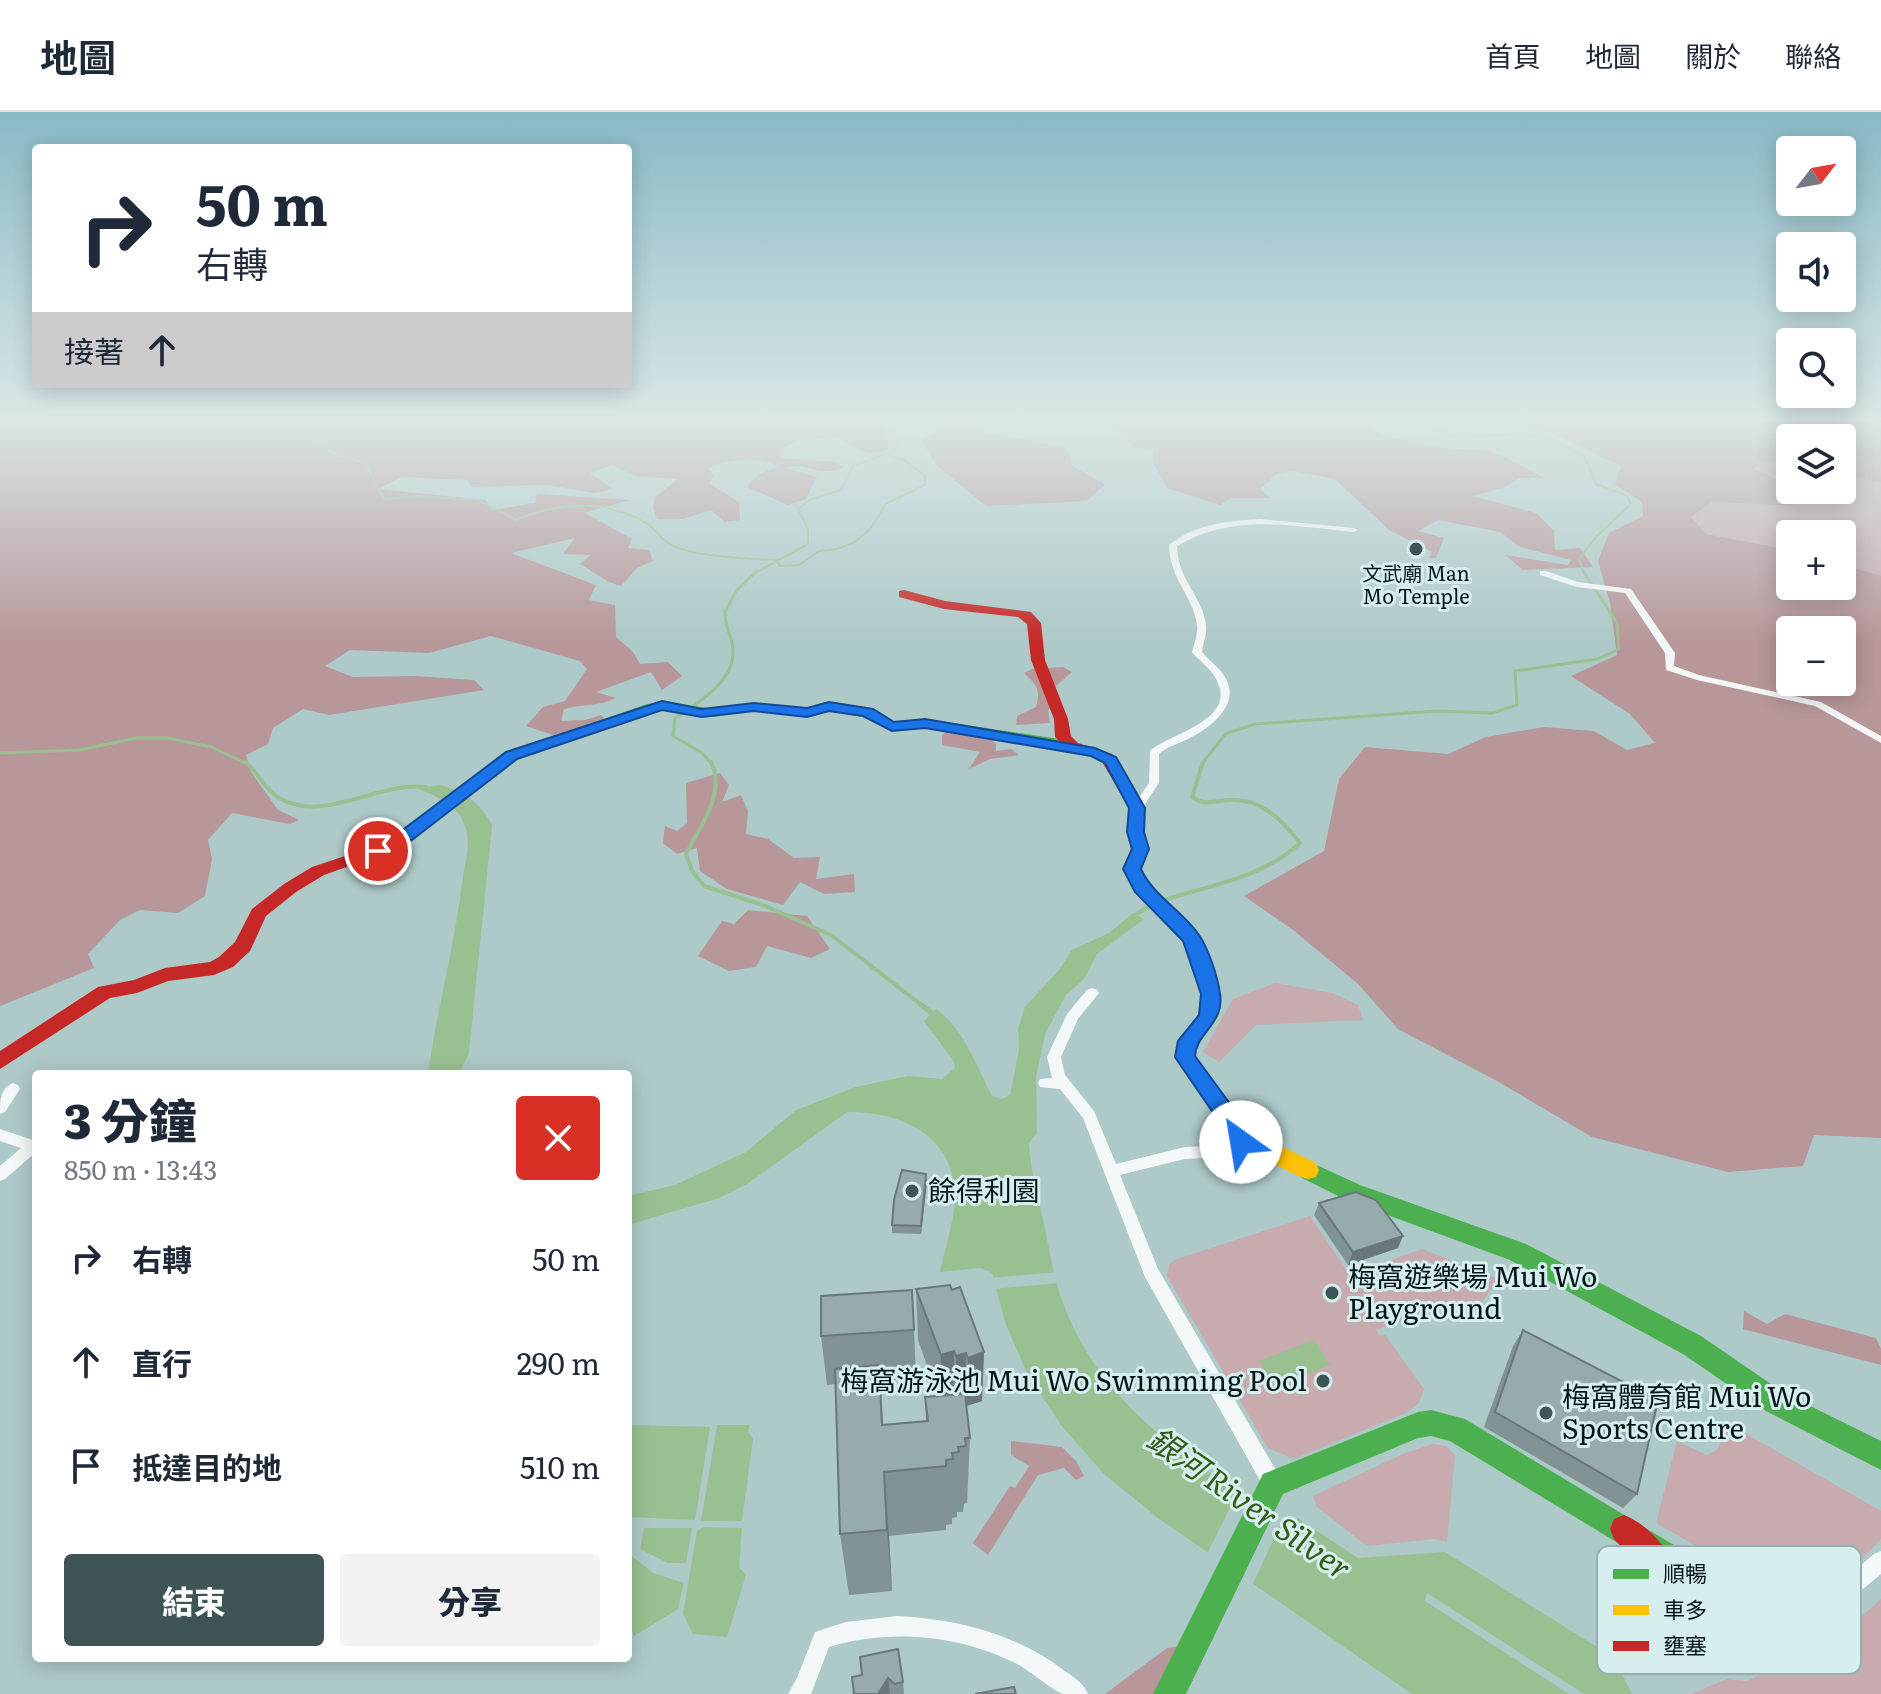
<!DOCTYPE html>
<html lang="zh-TW">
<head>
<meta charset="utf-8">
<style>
	:root { --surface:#fff; --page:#f2f2f3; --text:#1f2937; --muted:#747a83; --line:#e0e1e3; --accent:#3f5555 }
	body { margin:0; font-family:Literata,"Noto Sans TC",serif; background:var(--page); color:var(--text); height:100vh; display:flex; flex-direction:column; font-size:30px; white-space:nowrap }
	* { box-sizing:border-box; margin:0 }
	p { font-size:26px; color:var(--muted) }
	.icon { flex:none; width:44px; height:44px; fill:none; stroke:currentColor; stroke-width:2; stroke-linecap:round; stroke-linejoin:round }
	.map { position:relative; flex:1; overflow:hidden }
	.side { position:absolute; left:32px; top:958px; width:600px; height:592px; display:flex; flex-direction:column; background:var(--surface); border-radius:8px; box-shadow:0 4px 20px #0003 }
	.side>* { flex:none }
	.guide { position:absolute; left:32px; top:32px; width:600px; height:244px; border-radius:8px; box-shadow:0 4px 20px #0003; background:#fff; color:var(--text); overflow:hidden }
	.needle { width:52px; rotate:59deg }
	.controls { position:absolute; left:1776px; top:24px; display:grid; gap:16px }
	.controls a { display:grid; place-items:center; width:80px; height:80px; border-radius:8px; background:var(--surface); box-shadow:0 4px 20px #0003; font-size:40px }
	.pin { position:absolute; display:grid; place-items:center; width:68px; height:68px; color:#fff; margin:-34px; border:4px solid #fff; border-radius:50%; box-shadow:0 2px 8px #0007 }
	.me { position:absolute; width:88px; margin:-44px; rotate:328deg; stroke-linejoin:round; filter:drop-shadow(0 0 6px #0008) }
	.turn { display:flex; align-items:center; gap:28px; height:168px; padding:0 32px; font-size:36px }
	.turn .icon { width:104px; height:104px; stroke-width:2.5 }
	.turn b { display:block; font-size:56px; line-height:68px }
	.then { display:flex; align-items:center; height:76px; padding:0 32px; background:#0003; gap:16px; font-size:30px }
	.round { display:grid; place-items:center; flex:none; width:84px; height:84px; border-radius:8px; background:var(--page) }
	.head { display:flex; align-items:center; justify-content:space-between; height:136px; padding:0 32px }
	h1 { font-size:48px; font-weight:800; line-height:60px }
	.cta { display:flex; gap:16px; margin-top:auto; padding:16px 32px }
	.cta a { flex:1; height:92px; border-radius:8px; background:var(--accent); color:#fff; font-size:32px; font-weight:800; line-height:92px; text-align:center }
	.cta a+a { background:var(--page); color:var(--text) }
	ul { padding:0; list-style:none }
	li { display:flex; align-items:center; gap:24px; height:104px; padding:0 32px }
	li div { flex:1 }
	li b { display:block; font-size:30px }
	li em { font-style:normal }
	header { display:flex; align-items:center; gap:48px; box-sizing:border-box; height:112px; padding:0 40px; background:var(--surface); border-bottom:2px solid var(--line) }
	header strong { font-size:38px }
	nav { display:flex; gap:44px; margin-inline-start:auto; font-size:28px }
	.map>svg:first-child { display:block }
	.green { fill:#c7abae }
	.forest { fill:#b7979a; fill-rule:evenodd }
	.water { fill:#99c090 }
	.pier { fill:#adc9c8 }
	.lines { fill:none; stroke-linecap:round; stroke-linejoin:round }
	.stream-far3 { stroke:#99c090; stroke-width:2 }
	.stream-far2 { stroke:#99c090; stroke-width:3 }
	.stream-far1 { stroke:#99c090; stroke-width:4 }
	.stream { stroke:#99c090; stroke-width:5 }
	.street { fill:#f3f7f7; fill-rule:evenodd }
	.fast { fill:#4caf50; fill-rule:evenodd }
	.slow { fill:#ffc107; fill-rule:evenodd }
	.jam { fill:#c62828; fill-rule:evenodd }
	.wall { fill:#819394 }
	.shaded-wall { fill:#697878 }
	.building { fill:#96abac; stroke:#697878; stroke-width:2 }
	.route { fill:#1a73e8; stroke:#114b97; stroke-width:2 }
	.poi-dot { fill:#3f5555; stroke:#d6efee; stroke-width:3 }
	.labels { text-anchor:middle; stroke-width:6; stroke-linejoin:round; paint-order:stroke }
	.far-poi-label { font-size:20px; fill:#041717; stroke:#d6efee }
	.near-poi-label { font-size:28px; fill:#041717; stroke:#d6efee; text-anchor:start }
	.near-water-label { font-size:32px; font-style:italic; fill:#345c17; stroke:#d6efee }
	.key { fill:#d6efee; stroke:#97aeae; stroke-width:2 }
	.key-label { font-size:22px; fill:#041717 }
</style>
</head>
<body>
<header>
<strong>地圖</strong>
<nav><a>首頁</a><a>地圖</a><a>關於</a><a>聯絡</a></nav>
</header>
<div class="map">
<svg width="1881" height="1582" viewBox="0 0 1881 1582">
	<rect width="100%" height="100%" fill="#adc9c8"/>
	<!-- green -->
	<path class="green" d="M1760,349L1790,354V378H1842V362L1881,371V464L1842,452V422H1790V438L1706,422L1690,405L1712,390L1792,394L1788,373L1755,357Z
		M1275,871L1332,881L1358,893L1363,908L1256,913L1219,950L1203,940L1233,887Z
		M1310,1104L1350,1163L1422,1137L1498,1167L1476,1199L1443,1194L1376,1218L1379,1223H1385L1424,1277L1419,1291L1408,1300L1294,1347L1268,1336L1167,1164L1169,1153L1174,1148Z
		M1729,1312L1881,1399V1427L1837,1473L1792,1492L1760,1477L1696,1434L1656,1411L1677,1329L1707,1343L1717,1338Z
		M1433,1332L1446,1334L1455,1343L1447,1430L1434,1427L1367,1434L1317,1395L1313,1384L1405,1341Z
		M1881,1487V1582H1691L1727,1567L1746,1569L1815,1540L1847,1518Z"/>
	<!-- forest -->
	<path class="forest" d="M0,308H878L887,321L888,337C870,347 853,336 839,325L796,329L782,337L780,346L838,350L843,356C814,366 808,348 785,356L817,365L806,387L788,393L747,375L758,363L779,354C759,345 726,346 708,357L714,363L709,371L739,390L740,408L725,410L711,398L683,407H657L653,395L655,385L678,367L634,364L613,353L590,361L613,377L595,381L548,373L471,375L468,368L401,365L378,377L485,388L493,398L535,391L537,382L629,388L585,401L632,427L628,436L649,438L653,449L637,456L621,474L609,470L580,452L591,443L563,442L575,426L511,441L596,473L589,488L615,493L616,525L633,540L640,552L668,550L682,564L662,578L651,560L596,580L616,586C601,594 582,592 564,597L561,609L585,608L601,603L606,609L553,623L526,614L543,595L565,589L587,557L580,549L491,524L429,541L350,538L325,554L353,565L416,564L474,568L484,578L329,603L303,597L273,616L268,632L246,643L251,660L278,698L299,708L290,712L232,701L208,728L212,747L205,784L178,801L140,798L120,808L88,842L94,856L0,894Z
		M1356,308L1379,322L1409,329L1446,336L1492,339L1545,366H1519L1506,375L1472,384L1536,401L1554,419L1555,438L1580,436L1593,455L1523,458L1505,443L1568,453L1571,448L1520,435L1500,420L1438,408L1418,419L1444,426L1436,446H1429L1432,440L1389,418L1335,367L1294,359L1278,361L1260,377L1270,386H1231L1220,393L1167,376L1153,350V338L1132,335L1115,308Z
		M1524,308L1881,309V371L1842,362V326H1790V354L1760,349L1755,357L1788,373L1793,394L1712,390L1691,405L1706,422L1790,438V474H1842V452L1881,464V1026L1814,1023L1803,1054L1728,1060L1592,1025L1497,969L1398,917L1358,872L1293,818L1244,784L1324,739L1339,667L1365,635L1448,642L1486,625L1544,615L1594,619L1627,638L1655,631L1630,602L1571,564L1617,543L1610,491L1598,449L1609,421L1643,404L1642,390L1615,372L1621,354ZM1790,518H1842V570H1790Z
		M951,315L1066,335L1072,354L1105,372L1087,389L986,394L936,353L921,327Z
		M1063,555L1072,560L1047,582V590H1063L1048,598L1050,611L1016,613L1017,604L1036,595C1041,578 1037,573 1024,561L1032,557Z
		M947,619L990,626L996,632V639L1011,637L1019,643L990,647L969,657L980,640L942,633V623Z
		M720,661L729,673L722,690L741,683L748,699L746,722L768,727L794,746L820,745L816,767L854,762L855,780L824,782L800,770L783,793L727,777L700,759L697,736L677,742L663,731L665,714L677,719L687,711L686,671Z
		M748,798L807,804L830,837L811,846L767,834L756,855L729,859L698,844L722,809L734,812Z
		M1744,1199L1767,1212L1785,1202L1876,1226L1881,1237V1253L1743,1217Z
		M1011,1329L1062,1335L1076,1349L1084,1364L1076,1368L1064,1356L1038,1363L988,1443L973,1431L1010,1374L1015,1376L1029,1354L1011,1343Z
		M1180,1534L1156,1582H1105L1167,1536Z"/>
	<!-- water -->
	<path class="water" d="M441,673C465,681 481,691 492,713L469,941L459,962H428C437,898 454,836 462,772C464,755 471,734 466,717C459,692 437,684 415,676Z
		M1133,801L1144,807L1097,842L1084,867L1066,883L1045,922L1036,965L1037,1021L1029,1031C1030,1059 1039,1089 1045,1116C1050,1144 1055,1172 1066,1199C1108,1303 1203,1357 1293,1415L1297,1406L1358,1446L1445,1440L1613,1545L1632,1582H1412L1158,1406L1104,1362L1061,1313L1027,1261L1006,1213L992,1161L981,1156L940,1160C945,1136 954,1110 955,1086C956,1024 901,999 847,1000L747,1072L719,1086L628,1113V1084L675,1073L746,1040L796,998L856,975L908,964L942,967L955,956L954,950L924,909L936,897C964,917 977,955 992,984L1002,987L1010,983L1019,938L1018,917L1025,895L1060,857L1072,838L1109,821Z
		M1314,1228L1330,1253L1274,1275L1259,1249Z
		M628,1313L710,1315L695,1408L628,1405Z
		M717,1313H750L748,1319L753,1327L742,1409H701Z
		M703,1415L742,1416L739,1455L746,1463L727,1525L693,1522L683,1502L697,1419Z
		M644,1416H692L686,1451H668L640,1437Z
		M628,1441L653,1461L684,1471L678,1497L634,1524L632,1519L628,1518Z"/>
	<!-- pier -->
	<path class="pier" d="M1058,1160L1061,1171L992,1177L989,1166Z
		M1240,1376L1284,1405L1251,1476L1206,1444Z
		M1427,1481L1584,1582H1569L1425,1489Z"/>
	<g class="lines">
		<!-- stream-far3 -->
		<path class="stream-far3" d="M283,308L337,343L365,351C373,363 375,376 385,387L416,384L479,388L516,408C557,390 606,387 646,411C655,416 660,426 668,431C688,445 753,447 777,448L780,454L799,453L819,439L837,437L855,430L871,416L886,392L925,373V364L906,349L886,342
			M1427,308L1438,318L1460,326L1520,321L1554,328L1584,344L1596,372L1627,384L1631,392L1596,425L1579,447L1584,461
			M755,461L808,432V417L798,397L810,388L841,378L853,354L895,339L897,327L889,317L888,308"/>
		<!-- stream-far2 -->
		<path class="stream-far2" d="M0,641L79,638L137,626H167L211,635L248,652
			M712,652L702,641L673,624L675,606C699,590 735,570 733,537C732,523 724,513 725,500L736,479L757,459
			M1202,652L1225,622L1255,612L1437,599L1492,601L1517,593L1515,559L1597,547L1619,537L1617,511L1583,459"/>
		<!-- stream-far1 -->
		<path class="stream-far1" d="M245,650C259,661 265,678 279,686C324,712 379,669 426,675
			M711,650C727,680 699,716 686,742L692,759L704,774L763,793L831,823L923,894
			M1161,789C1210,773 1261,767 1300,731C1281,707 1261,686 1228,688C1213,689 1205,694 1192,685L1203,650
			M1133,804L1153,792"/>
		<!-- stream -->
		<path class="stream" d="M920,892L936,904"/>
		<!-- street -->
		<path class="street" d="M1260,407L1354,416L1358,418L1354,420C1293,414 1233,401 1177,434C1177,467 1204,486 1206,514C1207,522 1203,531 1202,540C1210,550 1222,557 1227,569C1239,595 1208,617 1188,627C1178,632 1168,634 1159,642V671L1141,698H1133L1132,696L1149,671L1150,639C1168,622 1237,609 1217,569C1212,557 1200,550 1192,540C1194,532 1198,523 1197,514C1195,486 1169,467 1169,433C1195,412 1228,409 1260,407Z
			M1540,459H1546L1578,470L1631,477L1675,541L1674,554L1699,563L1821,590L1881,624V631L1815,594L1697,568L1666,558L1665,541L1625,481L1577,475L1540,463Z
			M1092,876L1097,878L1099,881L1078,907L1061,945L1065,963L1094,999L1116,1052L1185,1035L1228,1033C1237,1029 1236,1018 1248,1022L1250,1026L1241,1040L1228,1045L1185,1047L1120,1063L1158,1157L1280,1365L1282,1372L1280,1379L1273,1381L1266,1379L1145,1165L1083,1006L1060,977L1040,975L1038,971L1040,967L1052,966L1047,945L1067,902L1087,878Z
			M13,971L18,973L20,977L5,1000L0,1002C0,990 0,976 13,971Z
			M0,1017L36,1029V1040L5,1067L0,1069V1054L21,1036L0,1029Z
			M1881,1439V1462C1848,1490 1815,1519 1770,1524C1761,1525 1753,1526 1745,1522L1742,1515L1745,1508C1761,1501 1779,1504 1795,1498C1826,1488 1850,1462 1874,1442Z
			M897,1504C956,1507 1014,1521 1062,1557C1072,1564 1084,1571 1088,1582C1081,1582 1071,1582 1064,1582C1054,1580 1029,1558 1017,1552C961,1523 890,1516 829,1535L811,1582H788L797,1566L815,1520L846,1510Z"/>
		<!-- fast -->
		<path class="fast" d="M671,590L712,597L754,591L807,597L829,591L872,598L894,609L925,607L1073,629L1081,634L1073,639L925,615L892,618L863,605L829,599L807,605L754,599L712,605L671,598L654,599L516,647L396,738L363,748L354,743L357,739L384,730L506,641L647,592Z
			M1308,1049L1360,1073L1526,1132L1701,1224L1784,1281L1881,1329V1358L1766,1299L1683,1242L1510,1148L1344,1087L1300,1065L1297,1058L1300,1051Z
			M1431,1298L1465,1307L1702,1450C1715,1457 1730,1460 1741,1470C1770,1493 1778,1533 1740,1549L1729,1545L1725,1534L1729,1523L1736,1519C1734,1490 1703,1483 1682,1470L1450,1329L1431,1324L1418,1326L1283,1382L1186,1582H1153L1263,1362L1418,1300Z"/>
		<!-- slow -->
		<path class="slow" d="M1135,758L1141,760L1148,773L1198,821L1221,882L1219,904L1195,937V944L1251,1020L1316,1051L1319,1058L1316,1065L1308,1067L1300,1065L1235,1032L1178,951L1175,935L1199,902L1201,882L1183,829L1135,780L1126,764Z"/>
		<!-- jam -->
		<path class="jam" d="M904,478L945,489L1031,500L1041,511L1045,548L1068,607L1071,624L1078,631L1112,642L1145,696L1144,720L1149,737L1141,757L1144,764L1141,768H1129L1123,757L1131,737L1128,720L1129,696L1101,648L1068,637L1055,625L1054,607L1031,548L1027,512L1018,505L944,497L899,485V479Z
			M363,738L372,743L369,747L324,763L296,780L266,804L250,839L233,855L214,863L168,869L137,881L110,886L0,957V939L98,875L134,868L165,856L210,850L219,845L235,830L252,797L284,772L312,755Z
			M1624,1403C1669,1421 1686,1478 1715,1513L1727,1521L1740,1519L1751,1523L1755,1534L1751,1545C1729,1554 1712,1550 1694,1535L1656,1473L1614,1427L1610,1417L1614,1407Z"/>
	</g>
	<!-- wall -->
	<path class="wall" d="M926,1062L921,1122L892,1121V1113Z
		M1319,1091L1398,1136L1348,1153L1314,1103Z
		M916,1177L984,1240L982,1289L966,1294L970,1326L967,1391L964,1392L963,1400H957V1405L952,1406V1412L946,1413V1418L889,1424L892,1479L849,1483L840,1422L836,1272L827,1273L821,1224L914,1218L916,1267L880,1269L883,1313L926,1309L925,1285L938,1284L918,1228Z
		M1523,1218L1637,1382L1623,1396L1484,1315L1513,1234Z
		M860,1545L903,1570L904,1582H854L862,1563Z"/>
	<!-- shaded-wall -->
	<path class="shaded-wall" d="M926,1062L927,1070L921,1122V1114Z
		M1403,1124L1398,1136L1348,1153L1353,1140Z
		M954,1239L953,1287L941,1292V1243Z
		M984,1240L982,1289L966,1294L968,1246Z
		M966,1241L964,1289L955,1293L956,1244Z
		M884,1360L889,1424L892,1479L887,1418Z
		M888,1566L890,1582H878Z"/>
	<!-- building -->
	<path class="building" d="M902,1058L926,1062L921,1114L892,1113L894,1088Z
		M1356,1080L1376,1088L1403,1124L1353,1140L1319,1091Z
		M950,1173L952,1178L960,1175L984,1240L968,1246L966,1241L956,1244L954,1239L941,1243L916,1177Z
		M912,1178L914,1218L821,1224V1184Z
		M1523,1218L1658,1288L1637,1382L1495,1300Z
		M879,1253L882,1313L928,1309L925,1285L965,1282L970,1326H965L966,1334L958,1335L959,1340L952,1341L953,1347L946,1348V1354L884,1360L887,1418L840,1422L835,1257Z
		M898,1537L903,1570L895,1572L888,1566L878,1582H854L852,1565L862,1563L860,1545Z
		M1014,1575L1016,1582H975Z"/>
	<!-- sky -->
	<linearGradient id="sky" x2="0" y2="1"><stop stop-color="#88b9c5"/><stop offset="0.58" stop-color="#dae7e6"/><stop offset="1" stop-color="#dae7e6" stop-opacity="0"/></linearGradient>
	<rect width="1881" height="530" fill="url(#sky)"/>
	<!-- route -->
	<path class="route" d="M662,589L702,597L754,591L807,596L829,590L873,597L894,610L925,607L1095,636L1116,645L1145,696L1144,720L1149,737L1141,757C1154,785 1182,798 1199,823C1208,836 1218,865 1220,882C1225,911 1196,921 1195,944L1250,1019L1254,1026L1249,1037L1241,1040L1233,1037L1231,1027L1175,945L1178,929L1199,903L1201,882L1183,829L1135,780L1123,757L1132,737L1127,720L1129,696L1105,651L1091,644L925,616L892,619L863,604L829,599L807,605L754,599L702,605L662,598L517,647L412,728L378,745L369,739L400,720L506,640Z"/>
	<!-- markers -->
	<g class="poi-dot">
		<circle cx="1416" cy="437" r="8"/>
		<circle cx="912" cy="1079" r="8"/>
		<circle cx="1332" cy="1181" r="8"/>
		<circle cx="1323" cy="1269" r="8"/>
		<circle cx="1546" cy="1301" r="8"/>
	</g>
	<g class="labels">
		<!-- far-poi labels -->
		<g class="far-poi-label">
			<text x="1416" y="469">文武廟 Man<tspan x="1416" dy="23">Mo Temple</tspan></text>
		</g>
		<!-- near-poi labels -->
		<g class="near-poi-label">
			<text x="928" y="1089">餘得利園</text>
			<text x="1348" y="1175">梅窩遊樂場 Mui Wo<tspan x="1348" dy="32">Playground</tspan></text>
			<text x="1307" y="1279" text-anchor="end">梅窩游泳池 Mui Wo Swimming Pool</text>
			<text x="1562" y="1295">梅窩體育館 Mui Wo<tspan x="1562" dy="32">Sports Centre</tspan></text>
		</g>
		<!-- near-water labels -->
		<g class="near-water-label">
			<text transform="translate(1249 1392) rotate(35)" y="11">銀河 River Silver</text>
		</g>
	</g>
	<!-- legend -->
	<rect x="1597" y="1434" width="264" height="128" rx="12" class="key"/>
	<rect x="1613" y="1457" width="36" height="10" fill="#4caf50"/>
	<rect x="1613" y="1493" width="36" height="10" fill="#ffc107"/>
	<rect x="1613" y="1529" width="36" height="10" fill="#c62828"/>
	<g class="key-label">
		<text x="1663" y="1470">順暢</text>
		<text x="1663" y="1506">車多</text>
		<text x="1663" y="1542">壅塞</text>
	</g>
</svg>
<div class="controls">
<a><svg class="needle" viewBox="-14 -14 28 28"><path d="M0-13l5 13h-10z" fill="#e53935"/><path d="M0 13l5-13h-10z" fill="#747a83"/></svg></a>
<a><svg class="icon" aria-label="sound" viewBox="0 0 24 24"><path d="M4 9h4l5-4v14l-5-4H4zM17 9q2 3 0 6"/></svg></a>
<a><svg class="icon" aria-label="search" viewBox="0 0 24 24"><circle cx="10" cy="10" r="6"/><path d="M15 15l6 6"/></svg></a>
<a><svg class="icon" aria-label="layers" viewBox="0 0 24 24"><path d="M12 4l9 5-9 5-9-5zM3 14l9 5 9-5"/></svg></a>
<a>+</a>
<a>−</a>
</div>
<div class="pin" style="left:378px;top:739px;background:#d93025"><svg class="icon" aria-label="arrive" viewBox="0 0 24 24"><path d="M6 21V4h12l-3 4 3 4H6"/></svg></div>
<svg class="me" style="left:1241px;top:1030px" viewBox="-20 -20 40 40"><circle r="19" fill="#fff"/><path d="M0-13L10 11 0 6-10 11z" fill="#1a73e8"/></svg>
<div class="guide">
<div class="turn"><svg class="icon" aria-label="right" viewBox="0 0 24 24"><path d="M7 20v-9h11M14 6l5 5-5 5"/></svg><div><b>50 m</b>右轉</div></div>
<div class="then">接著<svg class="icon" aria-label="ahead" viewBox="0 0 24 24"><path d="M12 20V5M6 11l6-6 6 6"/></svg></div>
</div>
<section class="side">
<div class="head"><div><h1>3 分鐘</h1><p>850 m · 13:43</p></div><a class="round" style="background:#d93025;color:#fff"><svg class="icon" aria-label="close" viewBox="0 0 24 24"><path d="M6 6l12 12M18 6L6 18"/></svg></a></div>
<ul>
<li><svg class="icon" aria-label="right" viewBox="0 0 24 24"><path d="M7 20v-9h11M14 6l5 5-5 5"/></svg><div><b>右轉</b></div><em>50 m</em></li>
<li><svg class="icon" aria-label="ahead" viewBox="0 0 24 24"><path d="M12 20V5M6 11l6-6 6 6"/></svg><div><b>直行</b></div><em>290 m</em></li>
<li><svg class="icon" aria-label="arrive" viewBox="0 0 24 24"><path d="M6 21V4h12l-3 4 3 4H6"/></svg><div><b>抵達目的地</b></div><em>510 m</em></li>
</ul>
<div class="cta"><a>結束</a><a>分享</a></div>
</section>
</div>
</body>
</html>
